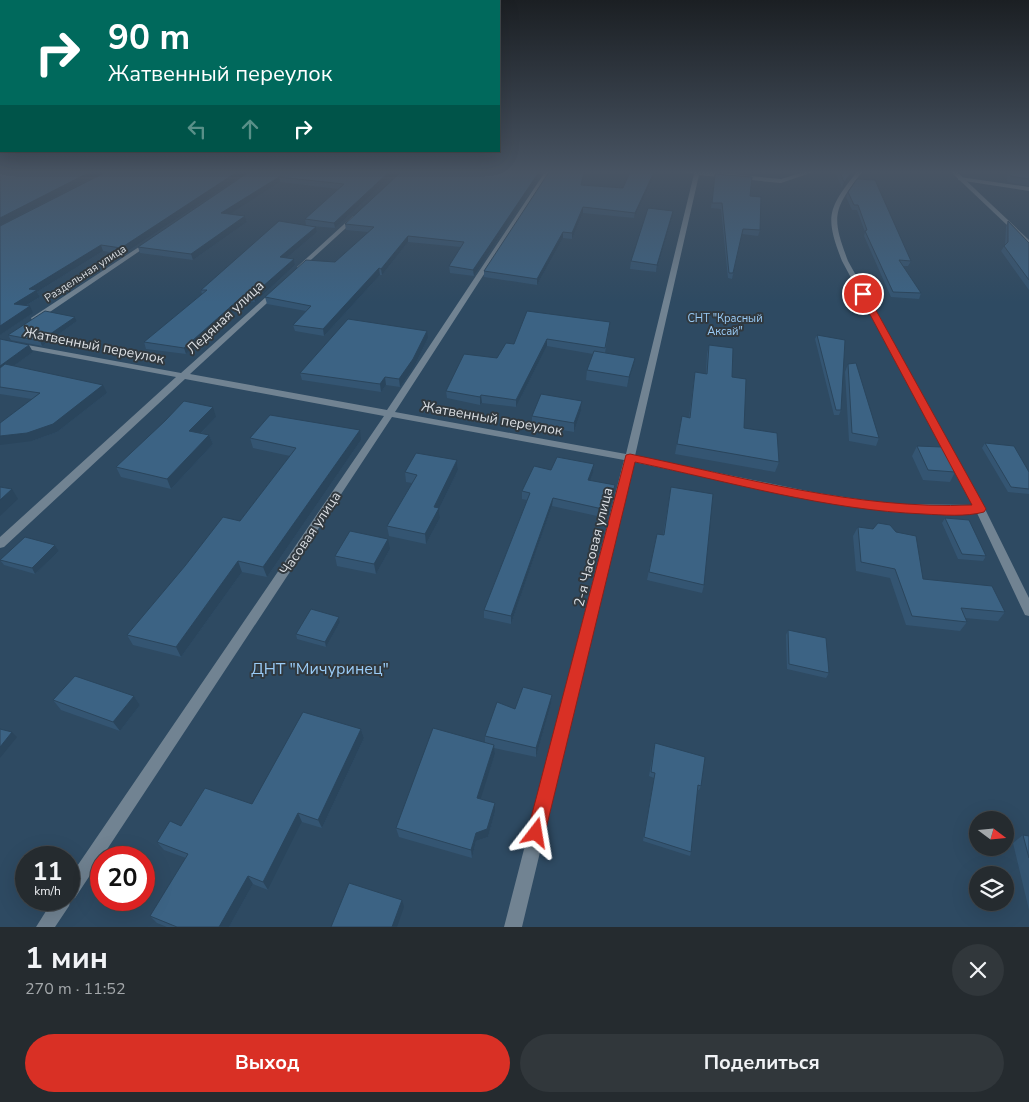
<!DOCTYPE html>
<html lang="ru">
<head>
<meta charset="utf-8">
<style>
	:root { --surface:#252b2f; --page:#31373b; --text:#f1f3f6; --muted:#a3a7aa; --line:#42474b; --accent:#d93025 }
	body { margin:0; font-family:"Nunito Sans",sans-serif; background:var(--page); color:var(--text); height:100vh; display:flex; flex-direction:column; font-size:19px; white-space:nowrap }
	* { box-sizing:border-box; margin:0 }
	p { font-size:16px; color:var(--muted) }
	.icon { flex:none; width:28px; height:28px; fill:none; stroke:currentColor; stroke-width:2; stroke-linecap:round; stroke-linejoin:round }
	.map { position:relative; height:927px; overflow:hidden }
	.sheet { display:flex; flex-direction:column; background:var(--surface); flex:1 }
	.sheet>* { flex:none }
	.top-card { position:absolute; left:0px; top:0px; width:500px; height:152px; box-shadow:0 5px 20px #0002,0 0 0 1px var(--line); background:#00695c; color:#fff; overflow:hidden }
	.needle { width:32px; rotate:106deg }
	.tools { position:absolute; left:969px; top:811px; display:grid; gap:10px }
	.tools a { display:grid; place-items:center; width:45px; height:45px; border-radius:50%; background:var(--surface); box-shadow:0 5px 20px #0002,0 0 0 1px var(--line); font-size:25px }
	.speed { position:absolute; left:15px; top:846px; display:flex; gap:10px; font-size:25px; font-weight:700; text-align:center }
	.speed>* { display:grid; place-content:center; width:65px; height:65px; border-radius:50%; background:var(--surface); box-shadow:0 5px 20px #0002,0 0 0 1px var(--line); line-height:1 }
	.speed small { font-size:12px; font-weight:400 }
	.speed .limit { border:8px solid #d22; background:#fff; color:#111 }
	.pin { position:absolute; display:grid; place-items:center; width:42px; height:42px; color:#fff; margin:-21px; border:2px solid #fff; border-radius:50%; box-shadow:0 1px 5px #0007 }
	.me { position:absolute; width:55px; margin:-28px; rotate:14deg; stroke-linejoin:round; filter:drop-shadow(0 0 4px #0008) }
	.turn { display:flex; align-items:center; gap:18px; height:105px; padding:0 25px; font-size:22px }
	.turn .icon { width:65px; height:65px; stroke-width:2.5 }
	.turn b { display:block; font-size:35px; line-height:42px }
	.lanes { display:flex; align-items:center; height:48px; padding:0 25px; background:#0003; justify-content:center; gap:25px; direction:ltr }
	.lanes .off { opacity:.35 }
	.round { display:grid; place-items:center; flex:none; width:52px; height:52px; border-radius:26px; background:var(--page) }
	.overview { display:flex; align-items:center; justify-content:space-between; height:85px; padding:0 25px }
	h1 { font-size:30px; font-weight:700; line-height:38px }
	.primary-button { display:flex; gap:10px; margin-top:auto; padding:10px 25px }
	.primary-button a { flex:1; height:58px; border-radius:30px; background:var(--accent); color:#fff; font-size:20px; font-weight:700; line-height:58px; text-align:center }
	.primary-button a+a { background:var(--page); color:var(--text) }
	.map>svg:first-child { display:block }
	.green { fill:#2e4a62; fill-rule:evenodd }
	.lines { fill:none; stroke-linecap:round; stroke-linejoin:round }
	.lane { fill:#718392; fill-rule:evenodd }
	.street { fill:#718392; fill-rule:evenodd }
	.wall { fill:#345572 }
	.shaded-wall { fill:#2a455c }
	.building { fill:#3c6384; stroke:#2a455c }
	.route { fill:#d93025; stroke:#8d1f18 }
	.labels { text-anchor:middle; stroke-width:4; stroke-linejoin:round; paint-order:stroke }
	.far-street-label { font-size:11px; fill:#dadee3; stroke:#31393f }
	.far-park-label { font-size:11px; fill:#9acbf6; stroke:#31393f }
	.street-label { font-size:14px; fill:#dadee3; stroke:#31393f }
	.near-park-label { font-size:16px; fill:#9acbf6; stroke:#31393f }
</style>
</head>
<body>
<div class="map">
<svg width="1029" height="927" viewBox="0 0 1029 927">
	<rect width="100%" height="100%" fill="#31393f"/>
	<!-- green -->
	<path class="green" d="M0,172H1029V927H0ZM978,820H1005V848H978ZM26,858H69V900H26ZM101,858H144V900H101ZM978,875H1005V902H978Z"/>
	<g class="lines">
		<!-- lane -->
		<path class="lane" d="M545,172H550L395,412L626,454L694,174L686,172H709L781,179L804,172H813L781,183L699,175L635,456L817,493L891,504L973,505L842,261C825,217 827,209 857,172H862C833,210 831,216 848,261L985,509L1029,598V616L1025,615L977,513L946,514L891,512L817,501L634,462L522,927H504L624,460L392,417L75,898L71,899L69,906L55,927H36L53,900H69V878L384,416L185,379L4,547L0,548V537L176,377L0,344V340L181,373L276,288L280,290L279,292L190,374L387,410Z
			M960,177L1029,187V191L958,180V178Z
			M353,216L358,217L301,269H297V267Z
			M148,241L153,242L38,320H32L31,318Z"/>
		<!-- street -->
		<path class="street" d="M951,172H957L1029,240V246Z"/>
	</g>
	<!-- wall -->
	<path class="wall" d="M106,172L123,254L103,251L37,292L40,297L25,306L33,313L0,335Z
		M249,172H396L335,228L311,226L316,227L317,232L287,258L294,259L295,265L255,302L246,300L186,354L146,349L144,342L202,294L201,290L306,225L305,219L338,189L280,182L229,214L245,216L247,222L193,260L140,253L138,247Z
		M542,172L474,276L450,273L449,266L461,247L408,242L382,275H380L324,336L295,331L293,325L306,311L267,304L265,297L335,262L368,232L346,230L345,224Z
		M630,172H656L634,218L583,213L572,239L563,238L537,285L484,277V271L582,185L623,188Z
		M835,172H854L842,188Z
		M1007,172H1029V186L1007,182Z
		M715,174L750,196L760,230L758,236L742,234L732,279L728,278L721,209L711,208Z
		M848,192L911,261L908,266H903L921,293L919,299L891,297L864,236L865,232L857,210H852L846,197Z
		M672,218L656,272L630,269L631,261Z
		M1008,221L1029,243V290L1001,251L1005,245L1006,227Z
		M75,317L77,321L42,346L11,340L8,335Z
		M609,329L605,353L633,367L627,387L586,380L587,370L593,354L547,346L516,407L482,403L480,405L447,398L446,391L497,358L514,344Z
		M817,335L841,410L839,415H834L815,339Z
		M428,338L414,367L400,387L386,385L381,392L302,380L300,373Z
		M0,339L33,352L13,366L107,393L57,432L32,441V399L0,394Z
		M709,345L732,377L744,428L779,462L775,472L675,454L682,416L689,418L695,372L706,374L707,354Z
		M848,364L879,438L876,446L849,441L845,372Z
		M582,401L581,411L574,432L532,425V416Z
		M216,417L201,433L209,435L213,444L171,489L121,477L116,467Z
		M250,438L361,440L267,577L242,572L181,657L133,645L127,635L240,521L290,456L253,448Z
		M985,443L1029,472V494L1008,492L982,448Z
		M917,446L955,472L950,482L923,480L912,456Z
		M457,460L458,470L439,509L440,518L426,544L389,536L387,526L412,483L406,482L405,472Z
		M594,464L593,473L590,480L613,493L606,518L552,506L511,624L484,618V610L527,500L522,499V491L551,470Z
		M671,487L704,585L702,593L647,580L657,534L663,535Z
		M945,518L986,556L983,561L958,559L942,523Z
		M858,527L923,579L1005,612L998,621L965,618L967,622L960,631L906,625L890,578L856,571L853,536Z
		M55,545L59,551L35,574L4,565L0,560Z
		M390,549L376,574L337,566L335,556Z
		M339,617L340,622L326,647L297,639L296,634Z
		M788,630L829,673L826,678L787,669L786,635Z
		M552,695L551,704L536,757L494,748L495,754L480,799L495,803V812L488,837L476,841L472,858L399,837L396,828L485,742V736L515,709Z
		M134,696L140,705L120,731L61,710L53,700Z
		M361,729L364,738L322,828L302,822L268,890L253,884L229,927H167L157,923L150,916L186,858L164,850L157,842L181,826L252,804Z
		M655,743L701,786L699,790H697L691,852L690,856L643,841L654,778L649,776Z
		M1023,835L1029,836V910L1013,843Z"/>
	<!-- shaded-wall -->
	<path class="shaded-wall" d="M90,172H103L0,225V218Z
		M237,172H247L123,254L121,248Z
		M389,172H396L335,228L334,223Z
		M539,172H542L474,276L473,270Z
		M654,172H656L634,218L635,213Z
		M852,172H854L842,188L844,182Z
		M279,177L280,182L222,219L221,213Z
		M583,207V213L572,239V233Z
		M673,211L672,218L656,272L657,265Z
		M245,216L247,222L193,260L191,254Z
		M316,227L317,232L281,263L280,257Z
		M563,232V238L537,285V279Z
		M408,236V242L382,275L381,269Z
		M101,245L103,251L37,292L40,297L18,310L14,304L29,289Z
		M294,259L295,265L255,302L253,295Z
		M379,268L380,275L324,336L323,329Z
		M245,294L246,300L186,354L184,348Z
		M30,306L33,313L0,335V326Z
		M75,317L77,321L42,346L40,341Z
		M427,331L428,338L414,367L400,387L399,379Z
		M547,339V346L516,407V400Z
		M29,345L33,352L2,374L0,371V366Z
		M635,358L633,367L627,387L629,377Z
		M385,377L386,385L381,392L380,384Z
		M103,385L107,393L57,432L32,441L0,445V436Z
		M481,395L482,403L480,405V397Z
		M582,401L581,411L574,432V423Z
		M213,407L216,417L193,441L189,431Z
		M360,430L361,440L267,577L263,567Z
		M209,435L213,444L171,489L167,479Z
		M457,460L458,470L439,509L440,518L426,544L425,534L434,507Z
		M594,464L593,473L587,488L588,480Z
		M615,485L613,493L606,518L607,510Z
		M12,489L18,499L0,516V500Z
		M553,498L552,506L511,624V616Z
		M388,539L390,549L376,574L374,564Z
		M55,545L59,551L35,574L32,568Z
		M238,561L242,572L181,657L176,647Z
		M339,617L340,622L326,647L325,642Z
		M552,695L551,704L536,757V748Z
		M134,696L140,705L120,731L113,722Z
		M361,729L364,738L322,828L318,820Z
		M12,732L17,737L0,758V747Z
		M494,745L495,754L478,807L477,798Z
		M495,803V812L488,837L476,841L472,858L471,850L476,833Z
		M298,813L302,822L268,890L263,882Z
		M248,876L253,884L229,927H219Z
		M402,900L404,907L397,927H392Z"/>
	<!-- building -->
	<path class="building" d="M0,172H90L0,218Z
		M106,172H237L121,248L101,245L29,289L37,290L14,304L30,306L0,326V226Z
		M249,172H389L334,223L305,219L344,184L279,177L221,213L245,216L191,254L138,247Z
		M401,172H539L473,270L449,266L464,242L408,236L381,269L379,268L323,329L293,325L311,306L265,297L306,260L335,262L374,227L345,224Z
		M549,172H584L581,185L623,188L630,172H654L635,213L583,207L572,233L563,232L537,279L484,271Z
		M840,172H852L844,182Z
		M1010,172H1029V179L1010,176Z
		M715,174L752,177L750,196L761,197L760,230L743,229L733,273H729L722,203H712Z
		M857,179L875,180L911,261L899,260L921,293L893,292L865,231L867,230L858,205H854L848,192Z
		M648,208L673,211L657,265L631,261Z
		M279,221L316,227L280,257L294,259L253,295L245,294L184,348L144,342L207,290H201Z
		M1008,221L1029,243V280L1004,246L1008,242Z
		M45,311L75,317L40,341L8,335Z
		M527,311L610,322L605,348L547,339L516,400L481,395L480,397L446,391L464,354L497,358L506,343L514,344Z
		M348,319L427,331L413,359L399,379L385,377L380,384L300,373Z
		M817,335L845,340L841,410H836Z
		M0,339L29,345L0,366Z
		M709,345L733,348L732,377L746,379L744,428L777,433L779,462L677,444L682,416L690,418L695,372L707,374Z
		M594,351L635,358L629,377L587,370Z
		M856,363L879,438L852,433L848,364Z
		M5,364L103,385L53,424L27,433L0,436V423L40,393L0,387V368Z
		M541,394L582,401L574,423L532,416Z
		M184,401L213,407L189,431L209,435L167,479L116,467L165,421Z
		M270,415L360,430L263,567L238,561L176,647L127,635L185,566L223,517L240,521L296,448L250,438Z
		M985,443L1014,446L1029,472V489L1011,487Z
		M917,446L942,447L955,472L928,470Z
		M416,453L457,460L434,507L439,508L425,534L387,526L417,475L405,472Z
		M557,457L594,464L588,480L615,485L607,510L553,498L511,616L484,610L530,493L522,491L534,466L551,470Z
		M0,487L12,489L0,500Z
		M671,487L713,494L704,585L649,572L657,534L664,535Z
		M945,518L969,520L986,556L962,554Z
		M878,523L890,525L896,532L916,536L923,579L992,586L1005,612L961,608L967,622L912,616L895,569L861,562L858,527L873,529Z
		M350,531L388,539L374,564L335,556Z
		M25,537L55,545L32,568L0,560Z
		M311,609L339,617L325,642L296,634Z
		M788,630L826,638L829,673L789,664Z
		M75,676L134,696L113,722L53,700Z
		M523,687L552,695L536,748L485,736L497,702L515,709Z
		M303,712L361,729L318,820L298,813L263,882L248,876L219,927H177L150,916L188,854L157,842L170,821L181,826L205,788L252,804Z
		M433,728L494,745L477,798L495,803L487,829L476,833L471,850L396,828Z
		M0,729L12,732L0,747Z
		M655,743L705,757L701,786L698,785L691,852L644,837L655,773L651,772Z
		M1023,835L1029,836V858Z
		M349,883L402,900L392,927H331Z"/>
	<!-- sky -->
	<linearGradient id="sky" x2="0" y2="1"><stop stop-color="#1b1f23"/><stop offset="0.57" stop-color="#485463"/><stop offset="1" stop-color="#485463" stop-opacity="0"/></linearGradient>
	<rect width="1029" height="302" fill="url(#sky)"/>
	<!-- route -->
	<path class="route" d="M863,291L867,294L986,509L984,512C966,517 943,515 924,514C826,510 730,482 635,462L545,833L542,839L536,842L530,839L527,833L626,455L630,454C742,477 857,510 972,505L859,294Z"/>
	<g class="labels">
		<!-- far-street labels -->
		<g class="far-street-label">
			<text transform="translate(85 273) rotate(-33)" y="4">Раздельная улица</text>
		</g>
		<!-- far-park labels -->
		<g class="far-park-label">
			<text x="725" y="322">СНТ "Красный<tspan x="725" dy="13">Аксай"</tspan></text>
		</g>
		<!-- street labels -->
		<g class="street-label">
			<text transform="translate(225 317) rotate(-43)" y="5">Ледяная улица</text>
			<text transform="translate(94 345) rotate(11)" y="5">Жатвенный переулок</text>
			<text transform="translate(492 418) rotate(10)" y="5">Жатвенный переулок</text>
			<text transform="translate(310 533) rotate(-56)" y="5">Часовая улица</text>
			<text transform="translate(593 547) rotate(-76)" y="5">2-я Часовая улица</text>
		</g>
		<!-- near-park labels -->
		<g class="near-park-label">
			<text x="320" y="674">ДНТ "Мичуринец"</text>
		</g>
	</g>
</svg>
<div class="tools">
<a><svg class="needle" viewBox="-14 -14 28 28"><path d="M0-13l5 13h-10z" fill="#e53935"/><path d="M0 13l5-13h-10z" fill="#a3a7aa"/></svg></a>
<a><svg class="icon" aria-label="layers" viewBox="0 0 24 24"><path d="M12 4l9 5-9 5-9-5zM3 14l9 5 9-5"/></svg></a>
</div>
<div class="speed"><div>11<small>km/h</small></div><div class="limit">20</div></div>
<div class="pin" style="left:863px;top:294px;background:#d93025"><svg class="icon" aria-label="arrive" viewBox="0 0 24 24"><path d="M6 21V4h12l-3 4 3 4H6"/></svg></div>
<svg class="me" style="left:536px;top:833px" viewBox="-20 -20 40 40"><path d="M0-17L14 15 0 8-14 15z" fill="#d93025" stroke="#fff" stroke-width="4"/></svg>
<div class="top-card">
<div class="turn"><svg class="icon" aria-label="right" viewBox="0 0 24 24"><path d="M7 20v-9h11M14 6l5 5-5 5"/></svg><div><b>90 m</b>Жатвенный переулок</div></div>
<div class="lanes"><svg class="icon off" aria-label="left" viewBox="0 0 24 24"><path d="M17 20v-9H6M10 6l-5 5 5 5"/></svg><svg class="icon off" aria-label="ahead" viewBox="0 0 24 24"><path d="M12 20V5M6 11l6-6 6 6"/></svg><svg class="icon" aria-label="right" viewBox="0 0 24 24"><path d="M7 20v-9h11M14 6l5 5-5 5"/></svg></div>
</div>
</div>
<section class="sheet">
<div class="overview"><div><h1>1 мин</h1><p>270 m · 11:52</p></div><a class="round"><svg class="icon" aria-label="close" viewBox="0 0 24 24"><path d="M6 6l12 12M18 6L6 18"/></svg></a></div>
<div class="primary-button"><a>Выход</a><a>Поделиться</a></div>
</section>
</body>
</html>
